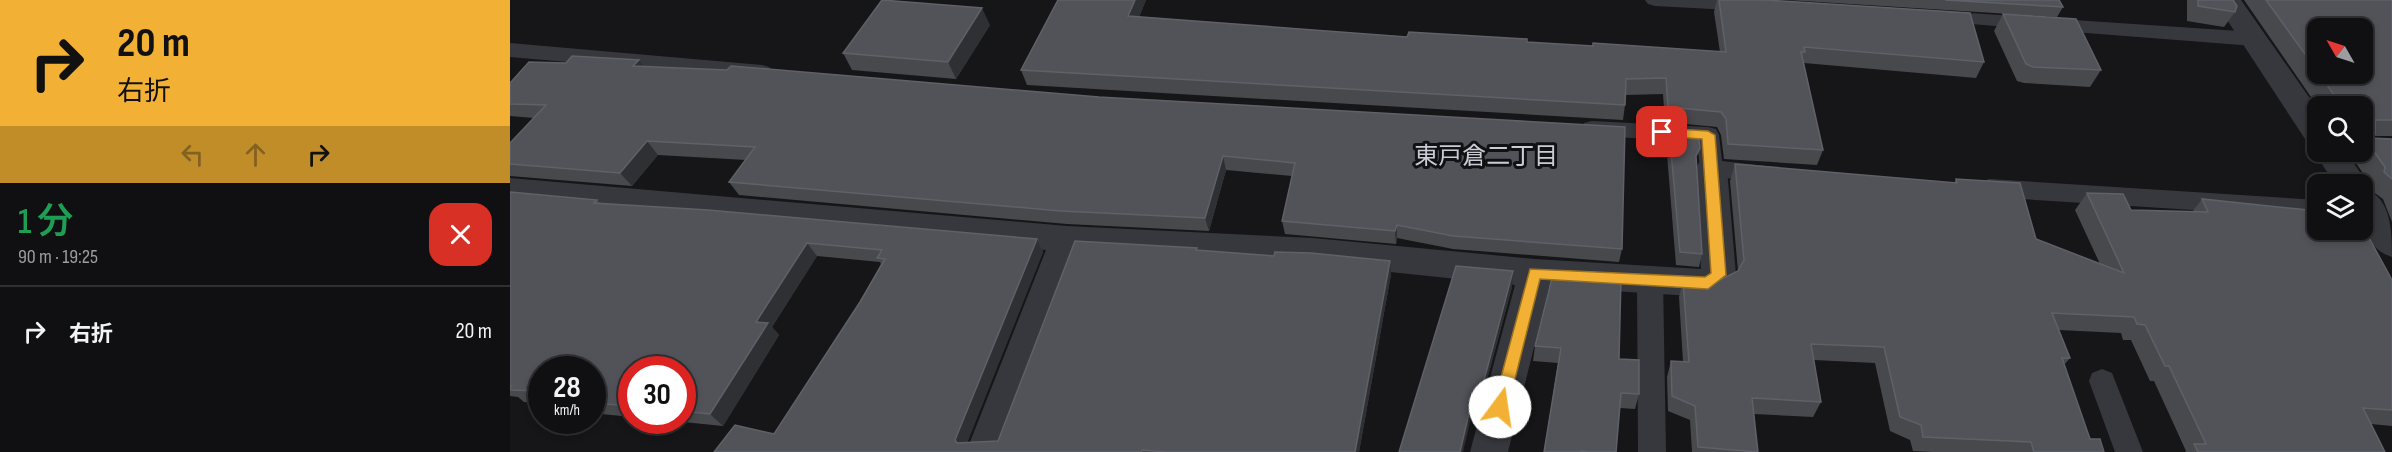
<!DOCTYPE html>
<html lang="ja">
<head>
<meta charset="utf-8">
<style>
	:root { --surface:#101012; --page:#19191b; --text:#f1f3f6; --muted:#9c9d9f; --line:#303032 }
	body { margin:0; font-family:"Sofia Sans Condensed","Noto Sans JP",sans-serif; background:var(--page); color:var(--text); height:100vh; display:flex; flex-direction:column; font-size:22px; white-space:nowrap }
	* { box-sizing:border-box; margin:0 }
	p { font-size:20px; color:var(--muted) }
	.icon { flex:none; width:33px; height:33px; fill:none; stroke:currentColor; stroke-width:2; stroke-linecap:round; stroke-linejoin:round }
	.map { position:relative; flex:1; overflow:hidden }
	.panel { display:flex; flex-direction:column; background:var(--surface); width:510px }
	.panel>* { flex:none }
	.guide { background:#f2b134; color:#111; overflow:hidden }
	.needle { width:39px; rotate:309deg }
	.tools { position:absolute; left:1797px; top:18px; display:grid; gap:12px }
	.tools a { display:grid; place-items:center; width:66px; height:66px; border-radius:12px; background:var(--surface); box-shadow:0 3px 9px #0003,0 0 0 2px var(--line); font-size:30px }
	.speed { position:absolute; left:18px; top:356px; display:flex; gap:12px; font-size:30px; font-weight:700; text-align:center }
	.speed>* { display:grid; place-content:center; width:78px; height:78px; border-radius:50%; background:var(--surface); box-shadow:0 3px 9px #0003,0 0 0 2px var(--line); line-height:1 }
	.speed small { font-size:15px; font-weight:400 }
	.speed .limit { border:9px solid #d22; background:#fff; color:#111 }
	.pin { position:absolute; display:grid; place-items:center; width:51px; height:51px; color:#fff; margin:-26px; border-radius:12px; box-shadow:0 3px 9px #0006 }
	.me { position:absolute; width:66px; margin:-33px; rotate:14deg; stroke-linejoin:round; filter:drop-shadow(0 0 4px #0008) }
	.turn { display:flex; align-items:center; gap:21px; height:126px; padding:0 18px; font-size:27px }
	.turn .icon { width:78px; height:78px; stroke-width:2.5 }
	.turn b { display:block; font-size:42px; line-height:51px }
	.lanes { display:flex; align-items:center; height:57px; padding:0 18px; background:#0003; justify-content:center; gap:30px; direction:ltr }
	.lanes .off { opacity:.35 }
	.round { display:grid; place-items:center; flex:none; width:63px; height:63px; border-radius:18px; background:var(--page) }
	.overview { display:flex; align-items:center; justify-content:space-between; height:102px; padding:0 18px }
	h1 { font-size:36px; font-weight:600; line-height:45px; color:#1e9e55 }
	ul { padding:0; list-style:none }
	li { display:flex; align-items:center; gap:18px; height:90px; padding:0 18px; border-top:2px solid var(--line) }
	li div { flex:1 }
	li b { display:block; font-size:22px }
	li em { font-style:normal }
	main { display:flex; flex:1; min-height:0 }
	.map>svg:first-child { display:block }
	.lines { fill:none; stroke-linecap:round; stroke-linejoin:round }
	.lane { fill:#37383d; fill-rule:evenodd }
	.street { fill:#37383d; fill-rule:evenodd }
	.wall { fill:#47494d; fill-rule:evenodd }
	.shaded-wall { fill:#2f3033 }
	.building { fill:#525359; stroke:#5f6168; stroke-width:1.5 }
	.route { fill:#f2b134; stroke:#9d7322; stroke-width:1.5 }
	.labels { text-anchor:middle; stroke-width:6; stroke-linejoin:round; paint-order:stroke }
	.neighbourhood-label { font-size:24px; fill:#c9ccd4; stroke:#111113 }
</style>
</head>
<body>
<main>
<section class="panel">
<div class="guide">
<div class="turn"><svg class="icon" aria-label="right" viewBox="0 0 24 24"><path d="M7 20v-9h11M14 6l5 5-5 5"/></svg><div><b>20 m</b>右折</div></div>
<div class="lanes"><svg class="icon off" aria-label="left" viewBox="0 0 24 24"><path d="M17 20v-9H6M10 6l-5 5 5 5"/></svg><svg class="icon off" aria-label="ahead" viewBox="0 0 24 24"><path d="M12 20V5M6 11l6-6 6 6"/></svg><svg class="icon" aria-label="right" viewBox="0 0 24 24"><path d="M7 20v-9h11M14 6l5 5-5 5"/></svg></div>
</div>
<div class="overview"><div><h1>1 分</h1><p>90 m · 19:25</p></div><a class="round" style="background:#d93025;color:#fff"><svg class="icon" aria-label="close" viewBox="0 0 24 24"><path d="M6 6l12 12M18 6L6 18"/></svg></a></div>
<ul>
<li><svg class="icon" aria-label="right" viewBox="0 0 24 24"><path d="M7 20v-9h11M14 6l5 5-5 5"/></svg><div><b>右折</b></div><em>20 m</em></li>
</ul>
</section>
<div class="map">
<svg width="1882" height="452" viewBox="0 0 1882 452">
	<rect width="100%" height="100%" fill="#161618"/>
	<g class="lines">
		<!-- lane -->
		<path class="lane" d="M1135,0H1244L1249,5L1246,9L1239,11L1145,6L1138,4Z
			M1429,11L1744,32L1751,34L1754,39L1751,44L1744,46L1422,21L1419,17L1422,13Z
			M0,43L252,65L259,67L263,72L259,77L252,79L0,57Z
			M1082,121L1198,127L1206,129L1209,135L1212,161L1264,167L1267,173L1264,179L1256,181L1201,177L1193,175L1190,169L1187,142L1074,135L1071,129L1074,123Z
			M1479,179L1808,200V218L1479,197L1471,194L1467,188L1471,182Z
			M1140,270L1149,273L1153,280L1156,452H1128L1127,280L1131,273Z
			M1592,369L1602,373L1633,452H1605L1579,381L1582,373Z"/>
		<!-- street -->
		<path class="street" d="M1704,0H1731L1808,110V145L1797,142Z
			M1808,147V152H1836L1858,184L1855,189C1882,198 1882,233 1882,257C1850,247 1852,212 1852,184H1825L1804,152Z
			M1201,157L1212,161L1217,169L1226,275L1221,285L1198,297L1039,287L998,452H960L1005,285L803,264L569,252L494,452H456L536,250L0,202V178L557,226L803,238L1025,259L1191,269L1185,169L1190,161Z"/>
	</g>
	<!-- wall -->
	<path class="wall" d="M548,0H636L629,17L897,37L1017,42L1082,46L1210,52L1204,12L1207,0H1256L1474,62L1466,78L1294,63L1313,150L1307,165L1214,159L1211,135L1207,127L1155,122L1153,94L1116,95L1115,105L1113,120L517,85L511,70Z
		M1277,0H1549L1553,7L1547,17Z
		M1677,0H1723L1725,12L1714,27L1677,21Z
		M1734,0H1882V136H1863L1861,138L1882,139V222L1873,199L1858,188L1860,183L1838,152H1852V106L1808,107ZM1808,28L1852,74H1808Z
		M1493,14L1591,70L1580,87L1514,83L1507,81L1484,31Z
		M480,25L446,79L342,70L333,53Z
		M56,63L134,66L589,97L1112,249L1109,262L943,249L887,238L886,244L775,234L772,221L782,176L716,170L699,231L557,224L229,195L219,182L236,160L148,155L122,186L0,176V143L24,118L0,116V83Z
		M1159,129L1192,254L1189,267L1166,265L1156,142Z
		M1225,164L1444,183L1446,179L1526,239L1590,264L1565,210L1577,193L1621,210L1682,212L1692,199L1882,280V426L1861,424L1875,452H1675L1676,451L1644,381H1640L1621,340H1613L1611,333L1549,330L1560,358L1554,365L1580,439L1594,452H1422L1403,451L1400,440L1380,431L1365,363L1304,360L1311,402L1303,417L1244,414L1248,452H1182L1180,420L1158,411L1157,377L1161,361L1173,362L1169,297L1173,281L1204,283L1228,271L1220,181Z
		M0,192L87,200L90,203L527,239L533,252L457,442L488,441L688,250L881,274L849,452H204L264,434L350,302L371,264L370,262L307,256L262,327L269,335L213,426L153,420H172V369H122V417L91,414L82,407V369H32V403L14,402L8,397L0,396Z
		M1043,274L1109,359L1129,394L1125,409L1110,408L1106,452H1034L1048,363L1023,361L1025,346Z
		M1002,287L971,402L965,401L889,452Z"/>
	<!-- shaded-wall -->
	<path class="shaded-wall" d="M625,0H636L623,31L618,16Z
		M472,8L480,25L446,79L438,62Z
		M129,60L139,73L123,66Z
		M137,141L148,155L122,186L110,173Z
		M713,156L716,170L699,231L695,218Z
		M887,225V238L886,244L885,231Z
		M527,239L533,252L454,451L445,440Z
		M297,243L307,256L262,327L269,335L213,426L200,414L246,322Z
		M880,261L881,274L849,452H845Z
		M1003,271L1002,287L971,402L972,388Z
		M965,387V401L953,452H950Z"/>
	<!-- building -->
	<path class="building" d="M372,0L472,8L438,62L333,53Z
		M548,0H625L618,16L897,37L899,32L1017,39V42L1083,46V43L1216,52L1209,0H1256L1460,13L1474,62L1294,47L1295,52H1291L1313,150L1218,144L1216,119L1211,112L1158,107L1156,78L1116,79L1115,105L511,70Z
		M1435,0H1549L1553,7Z
		M1688,0H1723L1727,6L1725,12L1688,6Z
		M1756,0H1882V120H1865V134L1860,135V138L1882,139V179L1874,172L1875,167L1852,135V106H1832L1809,74H1852V28H1808V72Z
		M1493,14L1566,19L1591,70L1523,67L1516,64Z
		M62,56L129,60L123,66L217,70L221,66L589,97L1115,127L1112,249L943,236L887,225L885,231L772,221L785,163L713,156L695,218L551,211L219,182L245,147L137,141L110,173L0,164V143L36,105L0,104V83L19,62L56,63Z
		M1159,129L1188,131L1190,148L1186,156L1192,254L1170,252Z
		M1225,164L1447,183L1446,179L1510,183L1526,239L1614,273L1577,193L1613,194L1621,210L1698,212L1692,199L1808,211V230H1852V225L1882,280V410L1853,408L1875,452H1688L1684,444H1696L1659,366H1655L1635,325L1627,324L1624,317L1542,313L1560,358H1552L1580,439H1590L1594,452H1524L1521,442L1413,437L1411,425L1390,417L1374,347L1301,344L1311,402L1242,398L1248,452L1188,447L1185,406L1162,396L1161,361L1179,362L1173,281L1204,283L1228,271L1234,260Z
		M0,192L87,200L84,203L198,210L527,239L445,440L447,443L488,441L565,241L687,248L686,250L764,256L765,252L801,253L880,261L845,452H656L632,450L631,452H204L225,425L264,434L350,302L375,259L367,258L372,250L297,243L246,322L258,323L200,414L172,411V369H122V406L82,403V369H32V391L0,390L1,386H0Z
		M946,266L1003,271L972,388L965,387L950,452H889Z
		M1043,274L1111,278L1109,359L1129,360V394L1111,393L1106,452H1078L1071,451L1070,452H1034L1051,348L1025,346Z"/>
	<!-- route -->
	<path class="route" d="M1152,128L1198,131L1205,135L1216,275L1198,289L1030,279L998,407L996,412H985L983,407L1020,269L1195,277L1201,273L1192,139L1147,136L1145,132Z"/>
	<g class="labels">
		<!-- neighbourhood labels -->
		<g class="neighbourhood-label">
			<text x="976" y="164">東戸倉二丁目</text>
		</g>
	</g>
</svg>
<div class="tools">
<a><svg class="needle" viewBox="-14 -14 28 28"><path d="M0-13l5 13h-10z" fill="#e53935"/><path d="M0 13l5-13h-10z" fill="#9c9d9f"/></svg></a>
<a><svg class="icon" aria-label="search" viewBox="0 0 24 24"><circle cx="10" cy="10" r="6"/><path d="M15 15l6 6"/></svg></a>
<a><svg class="icon" aria-label="layers" viewBox="0 0 24 24"><path d="M12 4l9 5-9 5-9-5zM3 14l9 5 9-5"/></svg></a>
</div>
<div class="speed"><div>28<small>km/h</small></div><div class="limit">30</div></div>
<div class="pin" style="left:1152px;top:132px;background:#d93025"><svg class="icon" aria-label="arrive" viewBox="0 0 24 24"><path d="M6 21V4h12l-3 4 3 4H6"/></svg></div>
<svg class="me" style="left:990px;top:407px" viewBox="-20 -20 40 40"><circle r="19" fill="#fff"/><path d="M0-13L10 11 0 6-10 11z" fill="#f2b134"/></svg>
</div>
</main>
</body>
</html>
